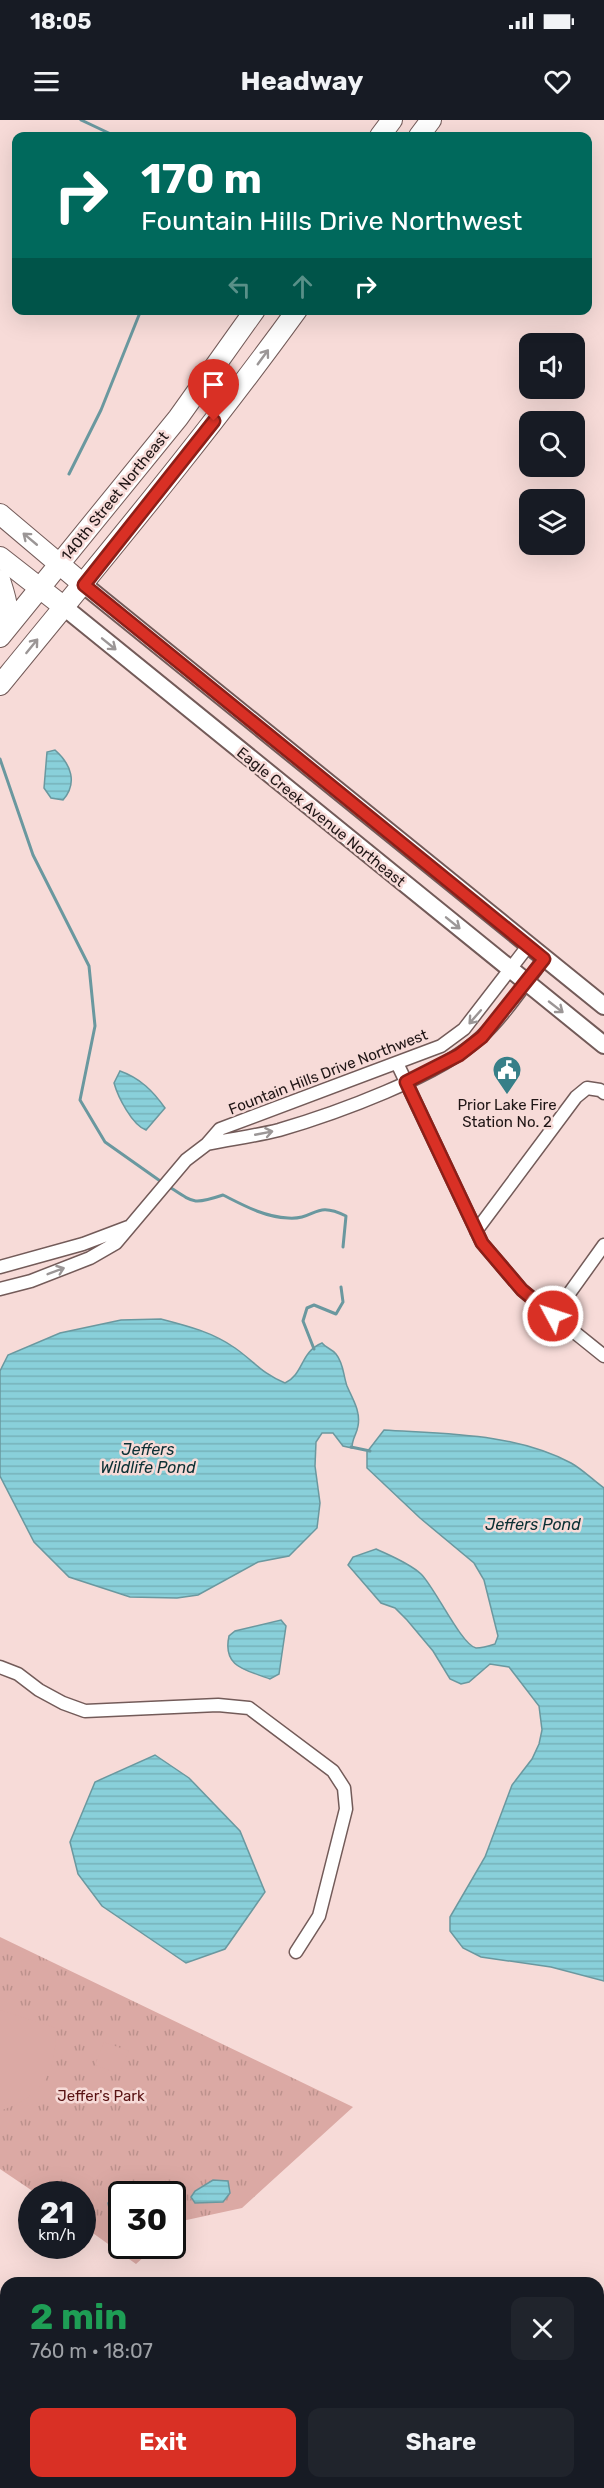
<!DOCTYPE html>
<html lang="en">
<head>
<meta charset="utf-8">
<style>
	:root { --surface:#171b24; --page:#20242c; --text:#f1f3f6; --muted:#9ea1a6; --accent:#d93025 }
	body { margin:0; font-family:Rubik,sans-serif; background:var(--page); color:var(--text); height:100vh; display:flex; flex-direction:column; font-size:22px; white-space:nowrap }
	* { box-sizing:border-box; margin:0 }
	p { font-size:20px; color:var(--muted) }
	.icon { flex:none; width:33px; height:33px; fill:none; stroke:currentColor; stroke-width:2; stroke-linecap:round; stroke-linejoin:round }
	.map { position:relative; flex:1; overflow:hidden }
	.panel { position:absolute; left:0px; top:2157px; width:604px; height:212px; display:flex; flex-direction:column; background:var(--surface); border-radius:18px 18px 0 0; box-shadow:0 6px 24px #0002 }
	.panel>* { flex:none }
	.guide { position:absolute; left:12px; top:12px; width:580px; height:183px; border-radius:12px; box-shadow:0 6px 24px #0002; background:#00695c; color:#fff; overflow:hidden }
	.tools { position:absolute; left:519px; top:213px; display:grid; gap:12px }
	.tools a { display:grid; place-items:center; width:66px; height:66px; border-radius:12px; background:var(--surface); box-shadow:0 6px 24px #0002; font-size:30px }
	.speed { position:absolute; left:18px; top:2061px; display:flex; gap:12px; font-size:30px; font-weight:700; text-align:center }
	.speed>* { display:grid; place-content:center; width:78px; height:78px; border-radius:50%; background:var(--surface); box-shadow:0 6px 24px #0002; line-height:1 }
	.speed small { font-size:15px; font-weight:400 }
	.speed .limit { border:3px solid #111; border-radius:9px; background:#fff; color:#111 }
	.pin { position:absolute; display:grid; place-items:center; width:51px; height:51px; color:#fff; margin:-62px -26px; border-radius:50% 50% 50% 0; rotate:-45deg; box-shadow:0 0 6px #0007 }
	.pin .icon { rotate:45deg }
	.me { position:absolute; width:66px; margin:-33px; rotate:310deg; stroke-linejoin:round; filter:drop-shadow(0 0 4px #0008) }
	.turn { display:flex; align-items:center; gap:21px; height:126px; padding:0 30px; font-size:27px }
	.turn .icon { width:78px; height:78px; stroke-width:2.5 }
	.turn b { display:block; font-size:42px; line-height:51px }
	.lanes { display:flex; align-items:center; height:57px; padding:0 30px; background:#0003; justify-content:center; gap:30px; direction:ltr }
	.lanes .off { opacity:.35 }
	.round { display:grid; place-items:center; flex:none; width:63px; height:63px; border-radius:12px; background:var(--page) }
	.summary { display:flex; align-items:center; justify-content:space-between; height:102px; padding:0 30px }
	h1 { font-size:36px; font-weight:700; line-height:45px; color:#1e9e55 }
	.primary-button { display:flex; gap:12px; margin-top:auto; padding:12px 30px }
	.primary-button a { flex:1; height:69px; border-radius:12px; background:var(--accent); color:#fff; font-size:24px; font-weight:700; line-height:69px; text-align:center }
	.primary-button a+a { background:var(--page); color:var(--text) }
	.status { display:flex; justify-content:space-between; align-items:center; height:42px; padding:0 30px; background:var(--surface); direction:ltr }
	.status svg { height:16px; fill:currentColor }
	header { display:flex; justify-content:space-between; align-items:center; height:78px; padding:0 30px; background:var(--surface); font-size:27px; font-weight:700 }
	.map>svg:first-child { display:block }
	.grass { fill:url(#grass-tufts) }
	.wetland { fill:url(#wetland-marsh) }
	.pitch { fill:#dba9a4 }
	.water { fill:url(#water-rules); stroke:#6a989f; stroke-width:1.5 }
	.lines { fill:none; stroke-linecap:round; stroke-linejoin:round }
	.stream { stroke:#6a989f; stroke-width:3 }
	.minor-casing { stroke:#735b59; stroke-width:15 }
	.secondary-casing { stroke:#735b59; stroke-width:20 }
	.primary-casing { stroke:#735b59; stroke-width:22 }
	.trunk-casing { stroke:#735b59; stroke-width:22 }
	.minor { stroke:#fff; stroke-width:12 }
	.secondary { stroke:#fff; stroke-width:16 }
	.primary { stroke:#fff; stroke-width:20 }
	.trunk { stroke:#fff; stroke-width:20 }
	.oneway { stroke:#9b9696 }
	.route-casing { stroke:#8d1f18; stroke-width:15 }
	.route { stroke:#d93025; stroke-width:10 }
	.labels { text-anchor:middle; stroke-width:5; stroke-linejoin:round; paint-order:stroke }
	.street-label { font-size:15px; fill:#201616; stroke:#f7dbd8 }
	.poi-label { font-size:15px; fill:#201616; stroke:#f7dbd8 }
	.park-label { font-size:15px; fill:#591213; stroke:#f7dbd8 }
	.water-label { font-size:16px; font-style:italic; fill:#0b3034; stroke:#f7dbd8 }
</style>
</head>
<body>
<div class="status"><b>18:05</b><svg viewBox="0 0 49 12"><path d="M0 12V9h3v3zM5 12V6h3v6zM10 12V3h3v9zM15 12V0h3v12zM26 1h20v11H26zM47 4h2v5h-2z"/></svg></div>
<header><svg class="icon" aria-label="menu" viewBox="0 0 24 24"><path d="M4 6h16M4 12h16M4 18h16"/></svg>Headway<svg class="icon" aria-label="heart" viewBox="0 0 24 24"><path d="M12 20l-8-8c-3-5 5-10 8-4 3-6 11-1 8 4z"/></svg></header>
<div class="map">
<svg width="604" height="2368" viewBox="0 0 604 2368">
	<defs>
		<pattern id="grass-tufts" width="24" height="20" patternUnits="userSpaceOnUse" patternTransform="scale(1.5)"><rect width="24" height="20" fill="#dba9a4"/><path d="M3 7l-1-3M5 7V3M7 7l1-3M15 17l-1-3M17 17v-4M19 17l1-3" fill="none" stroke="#bc918c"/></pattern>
		<pattern id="wetland-marsh" width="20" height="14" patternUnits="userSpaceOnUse" patternTransform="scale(1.5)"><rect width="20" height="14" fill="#dba9a4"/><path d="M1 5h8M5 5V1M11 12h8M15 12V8" fill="none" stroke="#bc918c"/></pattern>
		<pattern id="water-rules" width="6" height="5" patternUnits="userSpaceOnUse" patternTransform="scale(1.5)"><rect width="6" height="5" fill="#89d0da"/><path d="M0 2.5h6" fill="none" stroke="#76b2ba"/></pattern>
	</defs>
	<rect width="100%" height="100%" fill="#f7dbd8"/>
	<!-- grass -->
	<path class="grass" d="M0,1817L353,1987L242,2088L182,2101L173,2110L172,2074H122V2126H156L136,2144L83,2106L82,2074H37L0,2049Z"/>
	<!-- wetland -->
	<path class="wetland" d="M229,2362H350L365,2368H224Z"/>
	<!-- pitch -->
	<path class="pitch" d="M0,1890L56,1908C56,1954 44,1975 0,1991Z
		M104,1922L129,1931L119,1954L95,1945Z"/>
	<!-- water -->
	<path class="water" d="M55,630C71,644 78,663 63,680L51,678L44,668L47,632Z
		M120,951C140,958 153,971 165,988L146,1010C132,1005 118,977 114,963Z
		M161,1199C188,1206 212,1212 235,1228C255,1242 261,1253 285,1263C304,1254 300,1232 322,1223C326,1228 332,1229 336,1234C344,1244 343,1255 347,1266C352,1278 361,1291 358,1306C357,1314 352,1318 352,1328L343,1326L333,1313H322L316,1322L315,1346L320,1383L317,1408L289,1436L258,1442L198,1475L177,1478L130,1477L69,1457L34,1422L0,1356V1251L8,1235L60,1213L121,1200Z
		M384,1310C447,1314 514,1313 571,1343C582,1349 593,1360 604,1368V1861L551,1847L481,1837L463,1828L450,1811V1797L485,1737L512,1665L532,1639L539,1624L542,1610L539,1586L509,1547L490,1544L469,1562L461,1564L450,1559L433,1531L407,1500L395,1488L381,1483L348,1445L353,1437L376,1429C391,1436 409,1443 421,1454C434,1466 462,1526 476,1528C482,1528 489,1526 495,1524L498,1516L484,1460L474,1443L420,1398L367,1348V1332Z
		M281,1500L286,1506L279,1554L270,1559C247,1550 222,1548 229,1516L235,1511Z
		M155,1635L189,1658L240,1711L265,1772L225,1829L186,1843L102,1786L78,1754L70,1722L95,1662Z
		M213,2060L228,2061L230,2073L223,2082L195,2083L191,2077L195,2071Z
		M142,2069L159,2074H122L121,2109L110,2093L108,2083L121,2071Z
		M604,2206V2297L599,2294L598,2208Z
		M4,2249L6,2250V2340L0,2330V2251Z"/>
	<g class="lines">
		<!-- stream -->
		<path class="stream" d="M81,0L115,16
			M69,354L101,290L141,190
			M0,639L33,735L89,846L95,906L80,980L105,1022L163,1063
			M168,1066C194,1083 193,1085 223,1075C243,1085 264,1097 288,1098C316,1100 314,1080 346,1096L343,1127
			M314,1229L303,1201L307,1188L314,1185L336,1194L343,1182L341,1167
			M351,1327L370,1331"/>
		<!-- minor casing -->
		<g class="minor-casing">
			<path id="minor" d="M397,943L482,1123L522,1170L604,1236
				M207,1024C231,1019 255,1016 279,1010C334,994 440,956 481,917C505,895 524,865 544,839
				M476,1111L576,977L587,968L600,970L604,973
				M0,1147L83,1124L128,1107
				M0,1169L31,1161L90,1138L116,1123L186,1040L207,1024L220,1009L441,926L464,909L528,826
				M553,1196L604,1125
				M0,1547L18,1554L39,1570L63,1583L85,1591L218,1585L249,1588L333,1651L344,1668L346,1689L319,1796L296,1832"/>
		</g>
		<!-- secondary casing -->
		<g class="secondary-casing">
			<path id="secondary" d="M84,465L604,886
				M64,487L604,925"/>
		</g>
		<!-- primary casing -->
		<g class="primary-casing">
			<path id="primary" d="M0,394L84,465
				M0,437L64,487"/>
		</g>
		<!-- trunk casing -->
		<g class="trunk-casing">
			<path id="trunk" d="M380,16L392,0
				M419,16L431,0
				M0,460C8,485 9,486 3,512
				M0,517L178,298L255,190
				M0,565C101,441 203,320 297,190"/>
		</g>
		<!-- minor -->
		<use href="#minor" class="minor"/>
		<!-- secondary -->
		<use href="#secondary" class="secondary"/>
		<!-- primary -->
		<use href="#primary" class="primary"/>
		<!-- trunk -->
		<use href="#trunk" class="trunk"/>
	</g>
	<!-- one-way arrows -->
	<defs><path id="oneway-shaft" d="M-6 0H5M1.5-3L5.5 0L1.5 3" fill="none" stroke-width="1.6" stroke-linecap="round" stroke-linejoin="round" transform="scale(1.5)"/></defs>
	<g class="oneway">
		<use href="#oneway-shaft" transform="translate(263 237) rotate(-54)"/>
		<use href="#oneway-shaft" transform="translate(30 419) rotate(-140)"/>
		<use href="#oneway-shaft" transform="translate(109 524) rotate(39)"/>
		<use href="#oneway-shaft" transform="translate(32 526) rotate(-51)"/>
		<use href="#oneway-shaft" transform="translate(453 803) rotate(39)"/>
		<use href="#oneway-shaft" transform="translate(556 887) rotate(38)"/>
		<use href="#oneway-shaft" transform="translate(475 897) rotate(131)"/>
		<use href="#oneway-shaft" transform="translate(264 1013) rotate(-11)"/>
		<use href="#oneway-shaft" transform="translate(56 1151) rotate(-21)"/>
	</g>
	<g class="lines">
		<!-- route casing -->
		<g class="route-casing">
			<path id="route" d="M214,301L84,465L544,839L482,917L459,935L406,962L482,1123L522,1170L553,1196"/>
		</g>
		<!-- route -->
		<use href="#route" class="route"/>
	</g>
	<!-- icons -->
	<defs>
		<g id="civic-pin" transform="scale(1.5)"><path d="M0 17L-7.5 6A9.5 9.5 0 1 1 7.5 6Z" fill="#377f88" stroke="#f7dbd8"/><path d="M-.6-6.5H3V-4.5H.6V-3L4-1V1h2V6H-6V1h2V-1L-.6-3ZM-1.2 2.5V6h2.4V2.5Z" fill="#fff"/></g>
	</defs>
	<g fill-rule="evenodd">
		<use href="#civic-pin" x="507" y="950"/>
	</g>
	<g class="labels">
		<!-- street labels -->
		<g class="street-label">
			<text transform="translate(115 376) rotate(-51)" y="5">140th Street Northeast</text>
			<text transform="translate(321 697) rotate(39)" y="5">Eagle Creek Avenue Northeast</text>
			<text transform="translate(328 952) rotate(-21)" y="5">Fountain Hills Drive Northwest</text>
		</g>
		<!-- poi labels -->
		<g class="poi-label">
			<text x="507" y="990">Prior Lake Fire<tspan x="507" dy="17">Station No. 2</tspan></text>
		</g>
		<!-- park labels -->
		<g class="park-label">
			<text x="101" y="1981">Jeffer's Park</text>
		</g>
		<!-- water labels -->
		<g class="water-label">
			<text x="148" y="1335">Jeffers<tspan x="148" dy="18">Wildlife Pond</tspan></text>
			<text x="533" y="1410">Jeffers Pond</text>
		</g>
	</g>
</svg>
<div class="tools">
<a><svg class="icon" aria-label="sound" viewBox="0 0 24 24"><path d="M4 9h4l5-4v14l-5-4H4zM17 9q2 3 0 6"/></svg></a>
<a><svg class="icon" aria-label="search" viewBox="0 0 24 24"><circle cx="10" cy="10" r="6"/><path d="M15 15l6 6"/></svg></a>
<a><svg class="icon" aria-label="layers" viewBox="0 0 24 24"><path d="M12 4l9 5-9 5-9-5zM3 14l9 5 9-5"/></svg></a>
</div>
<div class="speed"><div>21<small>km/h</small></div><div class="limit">30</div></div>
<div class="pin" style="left:214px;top:301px;background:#d93025"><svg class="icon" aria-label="arrive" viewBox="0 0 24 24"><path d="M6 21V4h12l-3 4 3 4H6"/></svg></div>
<svg class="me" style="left:553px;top:1196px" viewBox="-20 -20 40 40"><circle r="17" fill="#d93025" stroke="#fff" stroke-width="3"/><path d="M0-11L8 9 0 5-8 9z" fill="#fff"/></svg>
<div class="guide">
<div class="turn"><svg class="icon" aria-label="right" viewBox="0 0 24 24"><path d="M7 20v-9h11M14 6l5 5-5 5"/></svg><div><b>170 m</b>Fountain Hills Drive Northwest</div></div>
<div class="lanes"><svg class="icon off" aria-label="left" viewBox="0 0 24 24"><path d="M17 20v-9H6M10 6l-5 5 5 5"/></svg><svg class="icon off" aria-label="ahead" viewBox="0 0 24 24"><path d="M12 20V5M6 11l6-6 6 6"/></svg><svg class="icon" aria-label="right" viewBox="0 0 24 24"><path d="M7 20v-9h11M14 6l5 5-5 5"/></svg></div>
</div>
<section class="panel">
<div class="summary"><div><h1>2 min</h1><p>760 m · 18:07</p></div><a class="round"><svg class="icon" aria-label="close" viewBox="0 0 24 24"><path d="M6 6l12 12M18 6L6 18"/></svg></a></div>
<div class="primary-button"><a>Exit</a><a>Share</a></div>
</section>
</div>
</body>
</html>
